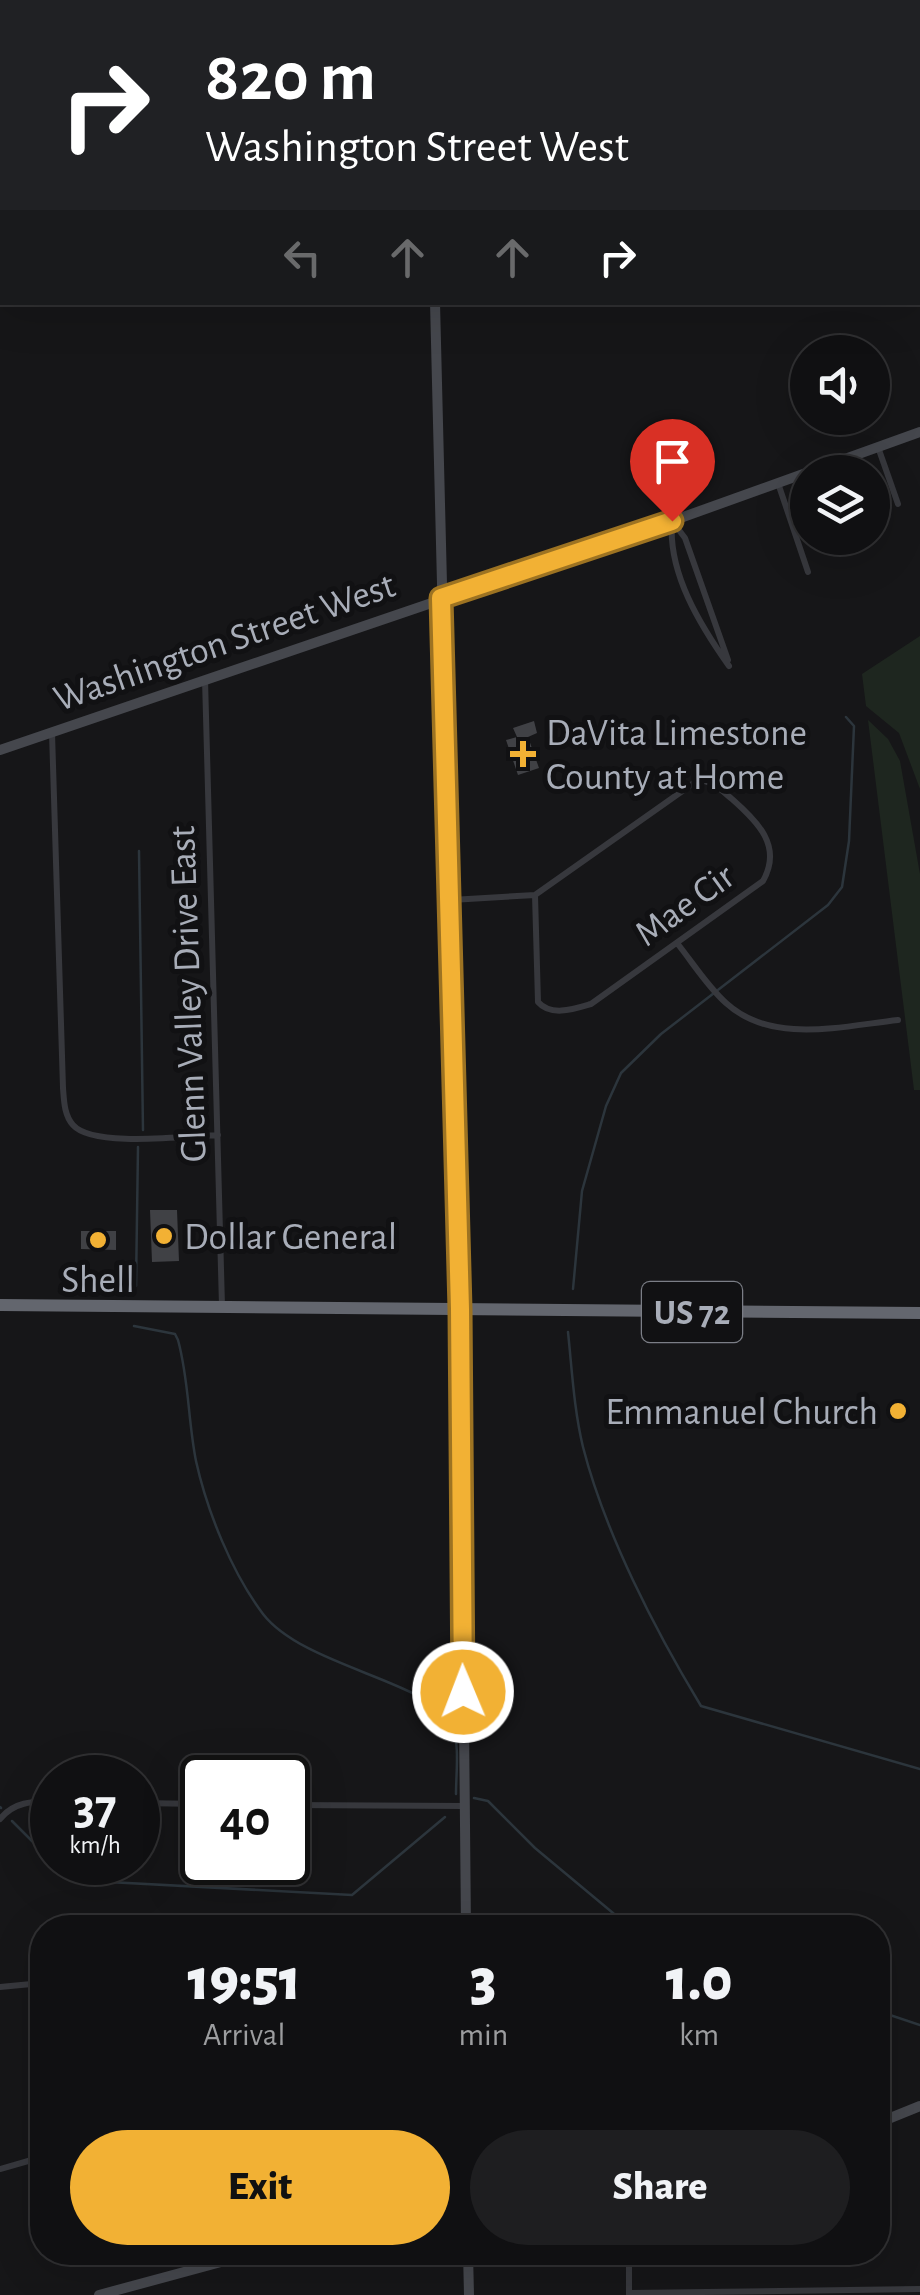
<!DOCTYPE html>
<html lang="en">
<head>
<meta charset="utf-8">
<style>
	:root { --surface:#101012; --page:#1e1e20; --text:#f1f3f6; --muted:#9c9d9f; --line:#303032; --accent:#f2b134 }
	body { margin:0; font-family:"Alegreya Sans",sans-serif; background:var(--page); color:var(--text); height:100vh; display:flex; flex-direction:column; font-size:38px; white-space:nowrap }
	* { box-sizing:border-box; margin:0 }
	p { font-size:32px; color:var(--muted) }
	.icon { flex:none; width:55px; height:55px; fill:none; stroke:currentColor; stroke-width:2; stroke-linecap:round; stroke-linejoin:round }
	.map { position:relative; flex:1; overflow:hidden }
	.side { position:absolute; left:30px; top:1915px; width:860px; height:350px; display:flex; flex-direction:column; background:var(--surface); border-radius:40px; box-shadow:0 10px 40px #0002,0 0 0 2px var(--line) }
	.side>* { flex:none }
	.hud { position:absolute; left:0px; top:0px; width:920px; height:305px; box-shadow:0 10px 40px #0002,0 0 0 2px var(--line); background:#202124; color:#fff; overflow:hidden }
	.controls { position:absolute; left:790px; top:335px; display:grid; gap:20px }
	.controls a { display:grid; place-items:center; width:100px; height:100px; border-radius:50%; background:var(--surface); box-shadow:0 10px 40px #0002,0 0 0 2px var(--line); font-size:50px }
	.speed { position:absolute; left:30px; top:1755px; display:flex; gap:20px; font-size:50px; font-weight:700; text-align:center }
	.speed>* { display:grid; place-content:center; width:130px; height:130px; border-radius:50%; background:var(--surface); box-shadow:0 10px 40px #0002,0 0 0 2px var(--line); line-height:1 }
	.speed small { font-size:25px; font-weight:400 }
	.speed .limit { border:5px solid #111; border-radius:15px; background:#fff; color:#111 }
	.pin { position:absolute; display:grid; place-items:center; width:85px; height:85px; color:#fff; margin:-102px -42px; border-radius:50% 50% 50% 0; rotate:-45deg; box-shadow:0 0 10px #0007 }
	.pin .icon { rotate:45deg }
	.me { position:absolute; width:110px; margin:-55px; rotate:359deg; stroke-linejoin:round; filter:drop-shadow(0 0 8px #0008) }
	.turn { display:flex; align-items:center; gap:35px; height:210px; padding:0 40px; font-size:45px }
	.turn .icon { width:130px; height:130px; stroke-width:2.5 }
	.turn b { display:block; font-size:70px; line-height:85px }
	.lanes { display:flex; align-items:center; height:95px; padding:0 40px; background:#0003; justify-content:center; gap:50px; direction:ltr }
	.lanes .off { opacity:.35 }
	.eta { display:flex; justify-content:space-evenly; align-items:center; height:170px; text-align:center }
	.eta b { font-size:60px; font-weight:800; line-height:70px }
	.primary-button { display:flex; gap:20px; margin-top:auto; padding:20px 40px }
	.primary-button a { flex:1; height:115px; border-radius:60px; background:var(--accent); color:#111; font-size:40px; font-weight:800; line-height:115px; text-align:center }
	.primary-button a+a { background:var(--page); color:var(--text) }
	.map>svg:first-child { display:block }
	.green { fill:#1e261f }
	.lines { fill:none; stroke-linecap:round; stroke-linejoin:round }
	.stream { stroke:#2c353c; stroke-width:2.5 }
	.building { fill:#404145 }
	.street { stroke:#37383d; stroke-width:6 }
	.secondary { stroke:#45474d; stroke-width:10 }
	.highway { stroke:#63666e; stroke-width:12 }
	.route-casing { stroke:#9d7322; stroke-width:25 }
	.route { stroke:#f2b134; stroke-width:18 }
	.poi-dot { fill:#f2b134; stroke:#111113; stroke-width:4 }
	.labels { text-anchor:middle; stroke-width:10; stroke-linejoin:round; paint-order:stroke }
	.shield { fill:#111113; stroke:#7b7e86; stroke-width:2.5 }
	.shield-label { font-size:35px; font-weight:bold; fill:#a8adb8 }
	.street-label { font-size:38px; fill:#a8adb8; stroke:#111113 }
	.poi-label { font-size:38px; fill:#a8adb8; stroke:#111113; text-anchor:start }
</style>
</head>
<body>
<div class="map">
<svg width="920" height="2295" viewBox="0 0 920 2295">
	<rect width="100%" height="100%" fill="#161618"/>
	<!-- green -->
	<path class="green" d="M920,636V789L899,733L866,706L862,674Z
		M868,720L888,739L900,761L920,874V1090H914Z"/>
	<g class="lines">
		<!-- stream -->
		<path class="stream" d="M139,851L143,1130
			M136,1286L138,1147
			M573,1289L582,1191L606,1106L621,1073L661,1034L828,905L842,887L849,841L854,726L846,717
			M134,1326L175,1334L178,1340C189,1380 188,1421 196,1461C207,1511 232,1573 263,1614C304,1667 431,1681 452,1725C460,1744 456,1773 456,1794
			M568,1332C572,1370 574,1410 583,1447C605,1533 655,1630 701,1706L920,1769
			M474,1798L488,1801L535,1848L631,1928
			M0,1807L1,1808
			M12,1821L71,1880L352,1895L445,1817
			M878,2011L920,2025"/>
	</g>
	<!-- building -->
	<path class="building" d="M534,721L537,733L528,737L539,768L518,775L506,740L517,737L513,728Z
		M150,1210H177L179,1261L152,1262Z
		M81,1231H116V1250L81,1249Z"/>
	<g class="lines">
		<!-- street -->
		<path class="street" d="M101,0V2
			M230,2L233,0
			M0,6H2
			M878,447L898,504
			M778,483L808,572
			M672,521L685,538L728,660
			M672,522C668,573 700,625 729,666
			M205,679L222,1306
			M52,733L63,1088C64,1100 64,1115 73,1125C93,1148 187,1136 218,1135
			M451,900L535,895L698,780C713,781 721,790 732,799C757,821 783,846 763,881L591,1004C574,1009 551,1017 538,1002L535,895
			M677,943C693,963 707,986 726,1003C772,1045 842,1026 898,1020
			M138,1803L202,1804
			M288,1805L464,1806
			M0,1819C14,1802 32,1801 52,1802
			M0,1987L42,1983
			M0,2169L42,2157
			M629,2252V2295
			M629,2293L920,2289"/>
		<!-- secondary -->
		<path class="secondary" d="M428,0V2
			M435,302L460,1309L466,1928
			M0,750L672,521L920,432
			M878,2123L920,2106
			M468,2252L469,2295
			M99,2295L221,2262L308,2252"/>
		<!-- highway -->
		<path class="highway" d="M0,1305L920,1313"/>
	</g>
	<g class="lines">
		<!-- route casing -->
		<g class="route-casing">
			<path id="route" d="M463,1692L460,1309L441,598L672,521"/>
		</g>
		<!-- route -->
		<use href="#route" class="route"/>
	</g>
	<!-- markers -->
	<g class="poi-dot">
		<path d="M518 739h10v10h10v10h-10v10h-10v-10h-10v-10h10z"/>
		<circle cx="164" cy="1236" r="10"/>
		<circle cx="98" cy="1240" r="10"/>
		<circle cx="898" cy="1411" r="10"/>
	</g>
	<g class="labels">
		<!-- shield labels -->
		<rect class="shield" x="642" y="1282" width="100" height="60" rx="8"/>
		<g class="shield-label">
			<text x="692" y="1324">US 72</text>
		</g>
		<!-- street labels -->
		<g class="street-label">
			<text transform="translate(224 641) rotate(-19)" y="13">Washington Street West</text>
			<text transform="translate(684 904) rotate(-36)" y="13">Mae Cir</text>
			<text transform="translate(187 994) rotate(-92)" y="13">Glenn Valley Drive East</text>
		</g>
		<!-- poi labels -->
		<g class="poi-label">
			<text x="546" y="745">DaVita Limestone<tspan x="546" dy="44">County at Home</tspan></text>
			<text x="184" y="1249">Dollar General</text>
			<text x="98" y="1292" text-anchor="middle">Shell</text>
			<text x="878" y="1424" text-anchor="end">Emmanuel Church</text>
		</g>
	</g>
</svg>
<div class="controls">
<a><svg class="icon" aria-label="sound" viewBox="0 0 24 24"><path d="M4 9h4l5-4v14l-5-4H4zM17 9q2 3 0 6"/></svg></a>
<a><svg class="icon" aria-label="layers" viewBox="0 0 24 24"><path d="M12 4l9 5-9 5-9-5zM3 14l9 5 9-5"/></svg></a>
</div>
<div class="speed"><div>37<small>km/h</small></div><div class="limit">40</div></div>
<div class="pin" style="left:672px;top:521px;background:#d93025"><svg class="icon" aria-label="arrive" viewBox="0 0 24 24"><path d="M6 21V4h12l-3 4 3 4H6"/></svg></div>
<svg class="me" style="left:463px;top:1692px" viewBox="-20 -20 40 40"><circle r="17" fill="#f2b134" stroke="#fff" stroke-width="3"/><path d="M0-11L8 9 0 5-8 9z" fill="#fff"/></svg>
<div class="hud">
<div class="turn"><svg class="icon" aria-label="right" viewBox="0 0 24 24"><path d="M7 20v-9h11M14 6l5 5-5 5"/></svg><div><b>820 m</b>Washington Street West</div></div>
<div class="lanes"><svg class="icon off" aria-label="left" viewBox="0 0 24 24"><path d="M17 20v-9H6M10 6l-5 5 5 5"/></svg><svg class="icon off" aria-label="ahead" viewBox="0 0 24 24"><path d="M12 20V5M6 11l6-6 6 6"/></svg><svg class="icon off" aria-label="ahead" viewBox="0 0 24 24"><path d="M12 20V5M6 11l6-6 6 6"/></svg><svg class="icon" aria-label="right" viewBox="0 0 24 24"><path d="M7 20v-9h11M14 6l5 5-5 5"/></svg></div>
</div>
<section class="side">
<div class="eta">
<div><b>19:51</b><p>Arrival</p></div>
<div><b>3</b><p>min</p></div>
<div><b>1.0</b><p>km</p></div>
</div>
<div class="primary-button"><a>Exit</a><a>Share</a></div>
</section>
</div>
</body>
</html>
